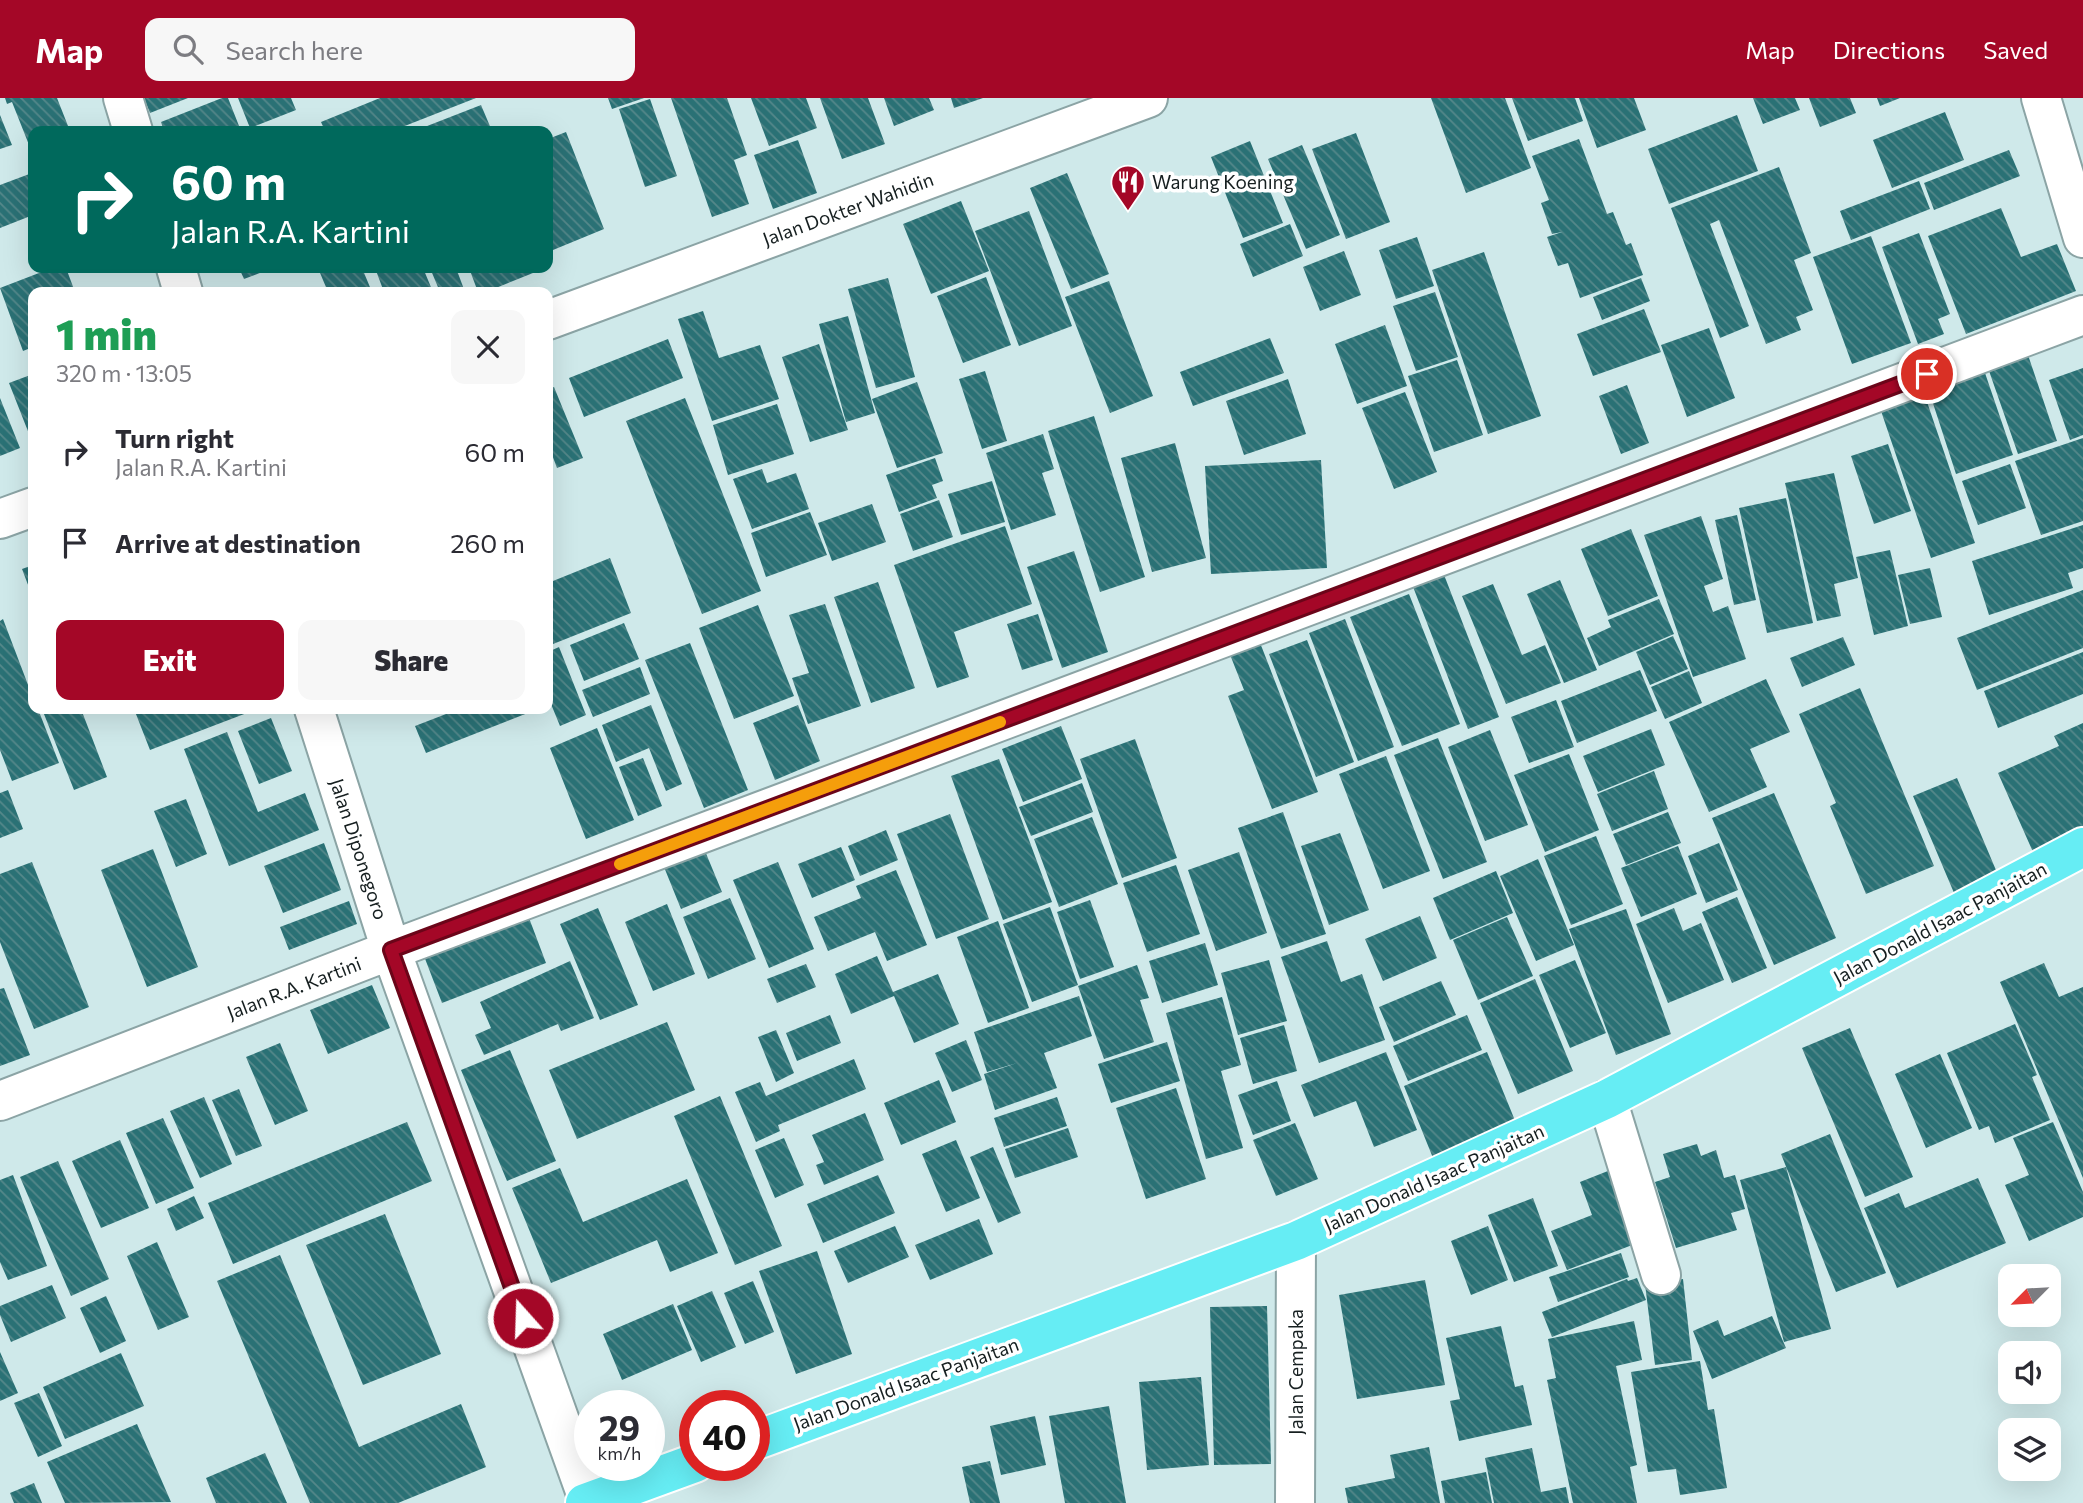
<!DOCTYPE html>
<html lang="en">
<head>
<meta charset="utf-8">
<style>
	:root { --surface:#fff; --page:#f7f7f7; --text:#2b2b33; --muted:#7c7c81; --accent:#a40727 }
	body { margin:0; font-family:Commissioner,sans-serif; background:var(--page); color:var(--text); height:100vh; display:flex; flex-direction:column; font-size:26px; white-space:nowrap }
	* { box-sizing:border-box; margin:0 }
	p { font-size:23px; color:var(--muted) }
	.icon { flex:none; width:38px; height:38px; fill:none; stroke:currentColor; stroke-width:2; stroke-linecap:round; stroke-linejoin:round }
	.map { position:relative; flex:1; overflow:hidden }
	.drawer { position:absolute; left:28px; top:189px; width:525px; height:427px; display:flex; flex-direction:column; background:var(--surface); border-radius:14px; box-shadow:0 7px 28px #0002 }
	.drawer>* { flex:none }
	.top-card { position:absolute; left:28px; top:28px; width:525px; height:147px; border-radius:14px; box-shadow:0 7px 28px #0002; background:#00695c; color:#fff; overflow:hidden }
	.needle { width:46px; rotate:246deg }
	.tools { position:absolute; left:1998px; top:1166px; display:grid; gap:14px }
	.tools a { display:grid; place-items:center; width:63px; height:63px; border-radius:14px; background:var(--surface); box-shadow:0 7px 28px #0002; font-size:35px }
	.speed { position:absolute; left:574px; top:1292px; display:flex; gap:14px; font-size:35px; font-weight:700; text-align:center }
	.speed>* { display:grid; place-content:center; width:91px; height:91px; border-radius:50%; background:var(--surface); box-shadow:0 7px 28px #0002; line-height:1 }
	.speed small { font-size:18px; font-weight:400 }
	.speed .limit { border:10px solid #d22; background:#fff; color:#111 }
	.pin { position:absolute; display:grid; place-items:center; width:60px; height:60px; color:#fff; margin:-30px; border:4px solid #fff; border-radius:50%; box-shadow:0 2px 7px #0007 }
	.me { position:absolute; width:77px; margin:-38px; rotate:340deg; stroke-linejoin:round; filter:drop-shadow(0 0 5px #0008) }
	.turn { display:flex; align-items:center; gap:24px; height:147px; padding:0 28px; font-size:32px }
	.turn .icon { width:91px; height:91px; stroke-width:2.5 }
	.turn b { display:block; font-size:49px; line-height:60px }
	.round { display:grid; place-items:center; flex:none; width:74px; height:74px; border-radius:14px; background:var(--page) }
	.headline { display:flex; align-items:center; justify-content:space-between; height:119px; padding:0 28px }
	h1 { font-size:42px; font-weight:800; line-height:52px; color:#1e9e55 }
	.action { display:flex; gap:14px; margin-top:auto; padding:14px 28px }
	.action a { flex:1; height:80px; border-radius:14px; background:var(--accent); color:#fff; font-size:28px; font-weight:800; line-height:80px; text-align:center }
	.action a+a { background:var(--page); color:var(--text) }
	ul { padding:0; list-style:none }
	li { display:flex; align-items:center; gap:21px; height:91px; padding:0 28px }
	li div { flex:1 }
	li b { display:block; font-size:26px }
	li em { font-style:normal }
	header { display:flex; align-items:center; gap:42px; box-sizing:border-box; height:98px; padding:0 35px; background:var(--accent); color:#fff }
	header strong { font-size:33px }
	nav { display:flex; gap:38px; margin-inline-start:auto; font-size:24px }
	.search { width:490px; height:63px; background:var(--page); display:flex; align-items:center; gap:18px; box-sizing:border-box; padding:0 24px; border-radius:14px; color:var(--muted); font-size:26px }
	.map>svg:first-child { display:block }
	.building { fill:url(#building-back-hatch) }
	.lines { fill:none; stroke-linecap:round; stroke-linejoin:round }
	.minor-casing { stroke:#8ba4a5; stroke-width:42 }
	.major-casing { stroke:#fff; stroke-width:42 }
	.minor { stroke:#fff; stroke-width:38 }
	.major { stroke:#66edf4; stroke-width:38 }
	.route-casing { stroke:#6b0519; stroke-width:18 }
	.route { stroke:#a40727; stroke-width:12 }
	.slow { stroke:#f59e0b; stroke-width:12 }
	.labels { text-anchor:middle; stroke-width:7; stroke-linejoin:round; paint-order:stroke }
	.poi-label { font-size:19px; fill:#161f20; stroke:#fff; text-anchor:start }
	.street-label { font-size:19px; fill:#161f20; stroke:#fff }
</style>
</head>
<body>
<header>
<strong>Map</strong>
<div class="search"><svg class="icon" aria-label="search" viewBox="0 0 24 24"><circle cx="10" cy="10" r="6"/><path d="M15 15l6 6"/></svg>Search here</div>
<nav><a>Map</a><a>Directions</a><a>Saved</a></nav>
</header>
<div class="map">
<svg width="2083" height="1405" viewBox="0 0 2083 1405">
	<defs>
		<pattern id="building-back-hatch" width="6" height="6" patternUnits="userSpaceOnUse" patternTransform="scale(1.75)"><rect width="6" height="6" fill="#2a7175"/><path d="M-1 5l2 2M0 0l6 6M5-1l2 2" fill="none" stroke="#55888a"/></pattern>
	</defs>
	<rect width="100%" height="100%" fill="#cfe9ea"/>
	<!-- building -->
	<path class="building" d="M5,0H57L70,33H33V57L12,4L7,6Z
		M144,0H188L150,15Z
		M222,0H228L241,33H164L161,24Z
		M238,0H291L296,12L250,30Z
		M380,0H476L392,33H325L321,24Z
		M608,0H644L612,11Z
		M671,0H727L747,57L734,62L749,106L712,119Z
		M751,0H806L817,30L769,48Z
		M820,0H868L885,46L842,61Z
		M884,0H929L934,12L894,28Z
		M951,0H983L954,10Z
		M1431,0H1505L1531,70L1466,95Z
		M1512,0H1575L1583,23L1528,43Z
		M1579,0H1634L1646,32L1597,50Z
		M1753,0H1795L1800,12L1763,26Z
		M1809,0H1850L1856,15L1820,29Z
		M1877,0H1900L1880,8Z
		M650,1L677,78L645,89L619,11Z
		M481,7L492,33H424L422,30Z
		M1945,14L1964,62L1892,90L1873,42Z
		M0,17L12,47L0,51Z
		M1737,17L1758,73L1669,106L1648,51Z
		M566,34L604,131L553,152L548,137V41Z
		M1356,35L1390,124L1346,141L1312,51Z
		M1579,41L1607,116L1613,114L1626,147L1631,145L1643,177L1580,200L1568,165L1558,168L1547,139L1562,134L1552,136L1541,105L1549,102L1532,58Z
		M798,42L817,95L773,111L754,57Z
		M1250,43L1283,125L1243,140L1211,59Z
		M1302,47L1340,137L1306,151L1268,61Z
		M2009,52L2020,78L1934,112L1924,85Z
		M1779,69L1811,155L1794,162L1813,212L1796,219L1801,232L1766,246L1719,122L1710,126L1749,228L1720,240L1671,110Z
		M32,75L33,117L0,130V87Z
		M1067,75L1109,176L1071,191L1030,90Z
		M1919,83L1930,111L1851,142L1840,113Z
		M961,103L989,173L931,196L903,126Z
		M2001,110L2021,159L2057,146L2076,193L1966,236L1928,138Z
		M1029,113L1072,228L1019,248L975,133Z
		M1290,126L1303,158L1253,179L1240,146Z
		M1919,135L1950,216L1938,221L1944,236L1918,246L1882,149Z
		M1871,138L1911,245L1852,266L1813,159Z
		M1417,139L1434,188L1396,201L1379,152Z
		M1344,153L1361,197L1320,213L1303,169Z
		M1484,154L1541,318L1488,336L1432,172Z
		M52,170H66L75,194H33V249L23,253L0,190Z
		M239,170H273L244,181Z
		M318,170H362L372,194H328Z
		M375,170H423L433,194H384Z
		M430,170H456L465,194H440Z
		M469,170H537L538,173L486,194H478Z
		M986,179L1011,247L963,265L937,198Z
		M888,180L915,279L876,290L848,191Z
		M1641,180L1650,203L1602,222L1593,199Z
		M1109,183L1153,298L1110,315L1065,199Z
		M1435,194L1458,259L1416,273L1393,208Z
		M1644,211L1661,254L1593,278L1577,236Z
		M703,213L719,260L760,247L779,301L712,323L678,221Z
		M848,218L875,315L846,324L819,226Z
		M1385,227L1407,288L1357,306L1335,246Z
		M1709,230L1735,300L1687,319L1661,247Z
		M1270,240L1284,275L1193,308L1180,274Z
		M668,241L683,280L584,319L569,280Z
		M819,246L848,332L810,344L782,259Z
		M2028,257L2057,343L2018,356L1988,270Z
		M1457,262L1483,337L1434,354L1408,278Z
		M2083,270V337L2070,342L2049,282Z
		M985,273L1007,343L982,351L959,281Z
		M1985,275L2013,357L1956,376L1929,293Z
		M33,276V346L9,285Z
		M1288,281L1306,336L1244,357L1226,303Z
		M917,284L943,355L897,370L872,301Z
		M1627,287L1649,345L1621,356L1599,298Z
		M554,289L583,360L557,370L548,346V292Z
		M1405,294L1437,374L1394,391L1362,310Z
		M1925,298L1975,445L1931,460L1881,313Z
		M0,300L20,350L0,358Z
		M685,300L761,493L702,516L626,323Z
		M777,306L794,356L728,377L713,327Z
		M1094,318L1145,479L1100,494L1048,333Z
		M1043,336L1054,371L1042,375L1056,417L1011,432L986,355Z
		M2083,340V423L2041,437L2015,363Z
		M1175,345L1206,460L1152,474L1121,360Z
		M1888,346L1911,413L1874,426L1851,358Z
		M935,360L943,383L932,387L937,400L899,414L886,377Z
		M1321,362L1327,470L1211,476L1205,368Z
		M2010,366L2026,410L1978,427L1962,383Z
		M762,371L767,385L796,375L809,411L752,431L733,381Z
		M1834,375L1858,480L1834,486L1841,518L1817,523L1785,385Z
		M992,383L1005,424L961,437L948,396Z
		M1786,400L1813,525L1767,535L1739,410Z
		M939,402L953,439L913,453L900,416Z
		M872,406L886,444L832,463L818,425Z
		M810,414L827,457L766,479L751,435Z
		M1737,417L1756,502L1734,507L1715,422Z
		M1701,418L1723,481L1704,488L1713,514L1728,508L1746,561L1693,579L1644,437Z
		M2083,427V470L2068,475L2073,490L1989,517L1972,463Z
		M1005,428L1032,506L954,534L969,579L937,590L894,467Z
		M1631,431L1658,498L1608,518L1581,451Z
		M1890,452L1908,528L1874,537L1856,459Z
		M1074,453L1108,554L1062,570L1027,469Z
		M610,460L631,515L548,548V485Z
		M33,467V500L22,471Z
		M1441,469L1499,619L1468,631L1410,481Z
		M1930,470L1942,519L1910,526L1898,477Z
		M1560,482L1597,572L1564,585L1527,496Z
		M878,484L915,590L871,605L834,499Z
		M1493,486L1522,557L1545,547L1561,585L1506,606L1462,498Z
		M2083,492V550L1977,592L1957,540Z
		M1409,496L1460,626L1402,648L1350,519Z
		M1659,501L1674,536L1599,568L1587,540L1611,529L1608,522Z
		M825,506L861,608L808,626L792,580L809,575L789,517Z
		M758,507L794,598L734,621L699,530Z
		M1038,516L1053,562L1022,572L1007,526Z
		M3,521L33,600V611H38L59,665L12,683L0,652V523Z
		M1345,521L1394,649L1358,663L1309,535Z
		M624,525L639,561L584,583L570,547Z
		M1257,537L1318,694L1272,711L1228,598L1244,592L1227,549Z
		M1673,538L1688,571L1650,587L1636,554Z
		M1843,539L1855,567L1802,589L1790,560Z
		M1307,542L1354,664L1316,679L1269,556Z
		M690,545L748,692L704,710L645,562Z
		M559,549L586,617L560,628L551,606L548,607V554Z
		M2083,554V596L1998,630L1984,593Z
		M640,569L650,596L593,619L582,592Z
		M1640,572L1657,613L1577,645L1561,603Z
		M1689,573L1702,605L1665,621L1651,589Z
		M1766,581L1790,634L1750,651L1767,689L1709,714L1669,624Z
		M1860,590L1934,768L1866,796L1830,708L1836,705L1799,616Z
		M1556,602L1574,649L1529,665L1511,619Z
		M651,607L682,686L666,693L649,650L616,664L602,627Z
		M798,607L820,663L775,682L753,625Z
		M42,611H81L107,679L74,692Z
		M134,611H257L150,652Z
		M459,611H538L426,655L415,628Z
		M271,620L292,673L259,686L238,633Z
		M2083,625V732L2033,754L1998,675L2059,648L2054,638Z
		M1061,628L1082,681L1023,704L1002,651Z
		M597,630L634,722L586,741L550,650Z
		M1651,631L1665,667L1598,694L1583,658Z
		M1490,632L1528,727L1485,743L1448,649Z
		M227,634L258,714L305,695L319,732L229,768L184,651Z
		M1438,640L1487,764L1443,781L1394,657Z
		M1135,641L1177,760L1122,780L1080,661Z
		M1569,656L1599,732L1545,754L1514,677Z
		M1386,658L1430,773L1383,791L1339,676Z
		M643,660L662,708L638,718L619,669Z
		M999,661L1052,804L1003,822L951,678Z
		M1654,673L1668,711L1612,733L1597,696Z
		M1957,680L2001,784L1957,802L1913,698Z
		M1082,685L1093,714L1031,738L1019,709Z
		M8,692L23,731L0,740V695Z
		M1774,695L1836,840L1774,867L1712,720Z
		M186,701L207,756L176,769L154,713Z
		M1283,714L1326,836L1281,851L1238,730Z
		M1668,714L1681,745L1626,767L1613,736Z
		M950,716L989,821L936,841L897,736Z
		M1092,719L1118,786L1059,809L1034,741Z
		M886,732L898,762L860,778L848,748Z
		M1340,735L1369,812L1329,827L1301,748Z
		M1596,738L1623,806L1571,827L1544,758Z
		M324,745L341,792L283,815L264,768Z
		M1719,745L1738,792L1706,805L1688,758Z
		M1678,748L1697,796L1641,819L1621,770Z
		M841,749L855,782L812,800L798,766Z
		M153,751L198,869L147,889L101,772Z
		M705,753L722,794L681,811L664,769Z
		M1239,754L1267,835L1216,853L1188,772Z
		M1538,761L1574,847L1536,863L1500,778Z
		M32,764L89,909L34,931L0,844V776Z
		M778,764L814,851L769,870L733,782Z
		M1176,767L1200,836L1147,854L1123,785Z
		M896,772L927,847L887,863L875,834L828,853L814,819L861,800L856,788Z
		M1496,773L1513,815L1450,842L1433,800Z
		M1737,799L1767,870L1732,885L1702,814Z
		M730,800L756,861L708,881L683,819Z
		M1090,802L1114,869L1080,881L1057,814Z
		M349,803L357,826L289,852L280,829Z
		M523,804L546,865L442,905L419,845Z
		M667,806L695,876L653,893L625,824Z
		M1050,809L1078,887L1032,904L1003,826Z
		M598,810L638,907L600,922L560,826Z
		M1674,810L1683,833L1701,825L1724,882L1668,905L1636,826Z
		M1626,811L1671,936L1616,957L1569,831Z
		M1420,818L1437,860L1383,883L1365,841Z
		M1507,819L1533,878L1478,902L1453,842Z
		M998,823L1029,910L988,925L957,839Z
		M1327,843L1341,884L1362,876L1385,942L1319,965L1281,859Z
		M1205,845L1218,887L1162,905L1149,863Z
		M877,858L893,894L938,876L959,926L914,945L894,898L851,916L835,876Z
		M1269,862L1287,923L1238,937L1221,875Z
		M1575,862L1606,935L1570,950L1539,877Z
		M570,863L594,920L561,933L558,926L484,957L475,937L491,930L480,904Z
		M2044,865L2059,899L2083,889V1080L2000,884Z
		M806,866L816,889L777,905L767,881Z
		M1137,867L1149,900L1140,902L1154,944L1104,961L1078,888Z
		M1535,881L1573,973L1518,996L1480,905Z
		M1441,883L1456,917L1394,944L1379,909Z
		M372,887L390,930L328,956L310,912Z
		M4,890L30,957L0,968V891Z
		M1079,898L1092,938L1044,955L1057,990L995,1012L984,976L1017,965L987,974L974,934Z
		M1222,899L1241,967L1221,973L1243,1050L1206,1061L1166,915Z
		M830,917L841,945L797,963L786,935Z
		M1467,917L1482,952L1408,983L1393,948Z
		M667,924L695,992L577,1041L549,972Z
		M2015,926L2037,977L2032,979L2050,1022L1995,1045L1989,1028L1979,1032L1947,955Z
		M1284,927L1297,973L1253,986L1240,940Z
		M1850,930L1913,1079L1865,1099L1802,950Z
		M776,932L794,975L776,984L758,939Z
		M966,942L982,982L952,994L935,955Z
		M1167,944L1180,983L1111,1005L1098,966Z
		M280,945L308,1013L275,1027L246,959Z
		M510,952L556,1063L507,1083L461,972Z
		M1386,954L1417,1032L1374,1049L1356,1003L1314,1019L1301,987Z
		M1487,954L1516,1025L1433,1060L1404,988Z
		M1940,956L1972,1030L1926,1050L1895,976Z
		M854,961L866,991L778,1027L780,1033L756,1044L735,994L760,984L766,998Z
		M939,982L956,1024L901,1047L884,1005Z
		M1277,983L1291,1023L1253,1037L1238,997Z
		M1176,990L1206,1081L1146,1101L1116,1010Z
		M239,991L262,1048L236,1058L212,1002Z
		M720,998L782,1148L735,1167L674,1018Z
		M204,999L232,1066L200,1080L170,1013Z
		M1057,999L1067,1028L1004,1049L994,1020Z
		M865,1015L884,1062L824,1087L816,1067L824,1064L812,1037Z
		M163,1020L194,1090L156,1106L126,1035Z
		M407,1024L432,1083L233,1166L208,1105Z
		M2053,1024L2083,1094V1119L2029,1143L2005,1087L2029,1077L2013,1040Z
		M1295,1025L1318,1081L1276,1098L1253,1042Z
		M1068,1030L1078,1059L1015,1080L1005,1051Z
		M1830,1036L1886,1175L1836,1194L1781,1056Z
		M784,1040L804,1087L775,1100L755,1052Z
		M120,1042L149,1110L101,1130L72,1063Z
		M956,1042L980,1100L946,1114L922,1056Z
		M1697,1046L1701,1058L1716,1052L1724,1080L1735,1077L1745,1111L1731,1115L1737,1132L1676,1150L1655,1084L1670,1079L1663,1056Z
		M993,1049L1021,1115L998,1125L970,1059Z
		M58,1063L109,1181L71,1198L20,1079Z
		M1786,1069L1831,1231L1784,1244L1740,1082Z
		M560,1070L583,1124L687,1081L718,1155L670,1174L657,1142L551,1185L512,1090Z
		M1613,1071L1640,1144L1567,1172L1551,1133L1592,1117L1580,1084Z
		M13,1077L47,1168L8,1182L0,1164V1082Z
		M878,1077L895,1115L823,1145L807,1106Z
		M1978,1080L2006,1145L1897,1190L1864,1110L1899,1095L1905,1110Z
		M194,1098L204,1120L176,1133L167,1111Z
		M1533,1100L1558,1168L1514,1184L1488,1117Z
		M385,1116L441,1256L363,1287L306,1147Z
		M979,1121L993,1156L930,1182L915,1147Z
		M895,1128L909,1159L848,1185L834,1153Z
		M1488,1128L1508,1182L1471,1197L1451,1143Z
		M157,1144L189,1219L158,1232L127,1158Z
		M817,1153L852,1256L796,1276L759,1173Z
		M1621,1155L1629,1179L1558,1204L1549,1179Z
		M280,1157L359,1349L461,1306L486,1369L398,1405H310L217,1183Z
		M1637,1180L1646,1202L1552,1239L1542,1214L1627,1181L1628,1183Z
		M1683,1181L1692,1262L1655,1267L1645,1186Z
		M1425,1182L1445,1287L1357,1301L1339,1197Z
		M753,1183L774,1234L745,1246L724,1195Z
		M52,1187L66,1220L11,1244L0,1217V1208Z
		M712,1193L736,1249L701,1264L677,1208Z
		M106,1198L126,1243L100,1255L80,1210Z
		M673,1206L692,1252L622,1282L603,1236Z
		M1267,1208L1271,1366L1214,1367L1210,1209Z
		M1772,1218L1786,1250L1712,1281L1693,1233L1718,1222L1724,1238Z
		M1634,1223L1642,1262L1616,1268L1637,1367L1630,1369L1637,1405H1573L1547,1282L1556,1280L1548,1241Z
		M1501,1228L1515,1289L1523,1287L1532,1327L1459,1343L1450,1303L1460,1301L1446,1240Z
		M0,1254L18,1295L0,1303Z
		M121,1255L144,1308L65,1341L43,1289Z
		M1700,1263L1708,1312L1714,1311L1727,1390L1680,1397L1676,1371L1648,1374L1631,1274Z
		M1201,1279L1209,1367L1147,1372L1139,1284Z
		M39,1295L62,1348L38,1359L14,1305Z
		M1109,1308L1126,1405H1065L1049,1318Z
		M1035,1318L1046,1367L1001,1377L990,1328Z
		M137,1326L171,1404L65,1405L47,1364Z
		M1429,1349L1440,1405H1348L1345,1390L1395,1380L1390,1357Z
		M1532,1350L1541,1394L1566,1389L1569,1405H1494L1485,1360Z
		M265,1355L287,1405H216L206,1380Z
		M990,1363L1000,1405H970L962,1369Z
		M1486,1374L1492,1405H1445L1441,1383Z
		M34,1385L42,1405H14L10,1395Z"/>
	<g class="lines">
		<!-- minor casing -->
		<g class="minor-casing">
			<path id="minor" d="M123,0L133,33
				M2041,0L2083,140
				M176,170L183,194
				M548,222L1148,0
				M0,421L33,409
				M314,611L391,852L589,1404
				M1607,1001L1661,1177
				M0,1003L391,852L2083,217
				M1295,1405L1296,1143"/>
		</g>
		<!-- major casing -->
		<g class="major-casing">
			<path id="major" d="M754,1343L1296,1143L1607,1001L2083,749
				M585,1405L695,1365"/>
		</g>
		<!-- minor -->
		<use href="#minor" class="minor"/>
		<!-- major -->
		<use href="#major" class="major"/>
	</g>
	<g class="lines">
		<!-- route casing -->
		<g class="route-casing">
			<path id="route" d="M523,1220L391,852L1927,276"/>
		</g>
		<!-- route -->
		<use href="#route" class="route"/>
		<!-- slow -->
		<path class="slow" d="M620,766L1000,624"/>
	</g>
	<!-- icons -->
	<defs>
		<g id="restaurant-pin" transform="scale(1.75)"><path d="M0 17L-7.5 6A9.5 9.5 0 1 1 7.5 6Z" fill="#a40727" stroke="#fff"/><path d="M-5-6h1v4h1v-4h1v4h1v-4h1v5L-1.5 .5V6h-2V.5L-5-1ZM5-6V6H3V1.5H1.5Q1.5-4 5-6Z" fill="#fff"/></g>
	</defs>
	<g fill-rule="evenodd">
		<use href="#restaurant-pin" x="1128" y="84"/>
	</g>
	<g class="labels">
		<!-- poi labels -->
		<g class="poi-label">
			<text x="1152" y="91">Warung Koening</text>
		</g>
		<!-- street labels -->
		<g class="street-label">
			<text transform="translate(848 111) rotate(-20)" y="7">Jalan Dokter Wahidin</text>
			<text transform="translate(359 751) rotate(72)" y="7">Jalan Diponegoro</text>
			<text transform="translate(1940 825) rotate(-28)" y="7">Jalan Donald Isaac Panjaitan</text>
			<text transform="translate(294 890) rotate(-21)" y="7">Jalan R.A. Kartini</text>
			<text transform="translate(1434 1080) rotate(-24)" y="7">Jalan Donald Isaac Panjaitan</text>
			<text transform="translate(1296 1274) rotate(-90)" y="7">Jalan Cempaka</text>
			<text transform="translate(906 1286) rotate(-20)" y="7">Jalan Donald Isaac Panjaitan</text>
		</g>
	</g>
</svg>
<div class="tools">
<a><svg class="needle" viewBox="-14 -14 28 28"><path d="M0-13l5 13h-10z" fill="#e53935"/><path d="M0 13l5-13h-10z" fill="#7c7c81"/></svg></a>
<a><svg class="icon" aria-label="sound" viewBox="0 0 24 24"><path d="M4 9h4l5-4v14l-5-4H4zM17 9q2 3 0 6"/></svg></a>
<a><svg class="icon" aria-label="layers" viewBox="0 0 24 24"><path d="M12 4l9 5-9 5-9-5zM3 14l9 5 9-5"/></svg></a>
</div>
<div class="speed"><div>29<small>km/h</small></div><div class="limit">40</div></div>
<div class="pin" style="left:1927px;top:276px;background:#d93025"><svg class="icon" aria-label="arrive" viewBox="0 0 24 24"><path d="M6 21V4h12l-3 4 3 4H6"/></svg></div>
<svg class="me" style="left:523px;top:1220px" viewBox="-20 -20 40 40"><circle r="17" fill="#a40727" stroke="#fff" stroke-width="3"/><path d="M0-11L8 9 0 5-8 9z" fill="#fff"/></svg>
<div class="top-card">
<div class="turn"><svg class="icon" aria-label="right" viewBox="0 0 24 24"><path d="M7 20v-9h11M14 6l5 5-5 5"/></svg><div><b>60 m</b>Jalan R.A. Kartini</div></div>
</div>
<section class="drawer">
<div class="headline"><div><h1>1 min</h1><p>320 m · 13:05</p></div><a class="round"><svg class="icon" aria-label="close" viewBox="0 0 24 24"><path d="M6 6l12 12M18 6L6 18"/></svg></a></div>
<ul>
<li><svg class="icon" aria-label="right" viewBox="0 0 24 24"><path d="M7 20v-9h11M14 6l5 5-5 5"/></svg><div><b>Turn right</b><p>Jalan R.A. Kartini</p></div><em>60 m</em></li>
<li><svg class="icon" aria-label="arrive" viewBox="0 0 24 24"><path d="M6 21V4h12l-3 4 3 4H6"/></svg><div><b>Arrive at destination</b></div><em>260 m</em></li>
</ul>
<div class="action"><a>Exit</a><a>Share</a></div>
</section>
</div>
</body>
</html>
